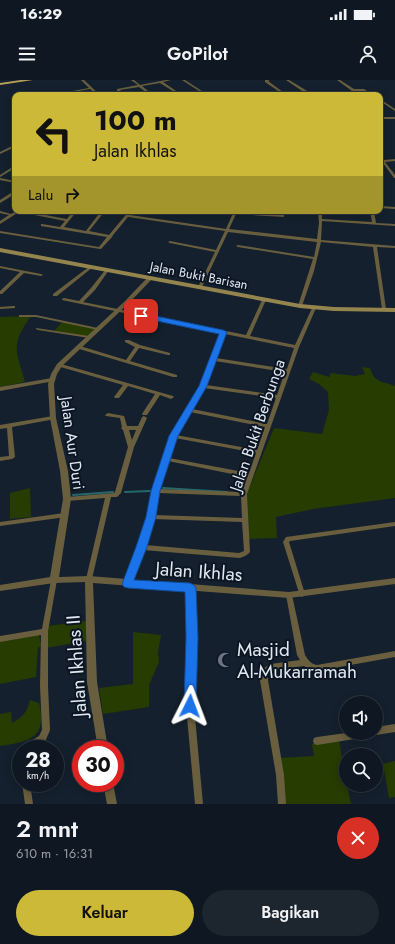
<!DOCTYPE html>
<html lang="id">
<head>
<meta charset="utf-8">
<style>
	:root { --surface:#0f1822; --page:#1d252f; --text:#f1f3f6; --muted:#9ba0a5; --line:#2f3740; --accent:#cdb938 }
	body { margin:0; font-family:Jost,sans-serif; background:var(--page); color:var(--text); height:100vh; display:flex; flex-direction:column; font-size:15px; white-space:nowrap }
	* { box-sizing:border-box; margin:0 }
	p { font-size:13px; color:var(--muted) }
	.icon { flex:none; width:22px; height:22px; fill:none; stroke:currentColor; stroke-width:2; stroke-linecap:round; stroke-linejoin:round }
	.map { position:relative; height:724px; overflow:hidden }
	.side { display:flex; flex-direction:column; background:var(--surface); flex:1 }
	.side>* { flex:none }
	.guide { position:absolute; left:12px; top:12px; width:371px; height:122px; border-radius:8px; box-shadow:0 2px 10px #0003,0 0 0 1px var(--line); background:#cdb938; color:#111; overflow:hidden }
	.fabs { position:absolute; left:339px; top:616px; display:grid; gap:8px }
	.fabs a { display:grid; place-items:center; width:44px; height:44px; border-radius:50%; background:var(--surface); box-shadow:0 2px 10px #0003,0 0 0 1px var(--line); font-size:20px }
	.speed { position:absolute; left:12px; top:660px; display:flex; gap:8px; font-size:20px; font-weight:700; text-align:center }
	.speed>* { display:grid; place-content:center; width:52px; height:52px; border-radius:50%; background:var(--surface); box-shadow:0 2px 10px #0003,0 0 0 1px var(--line); line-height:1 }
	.speed small { font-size:10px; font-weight:400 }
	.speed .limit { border:6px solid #d22; background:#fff; color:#111 }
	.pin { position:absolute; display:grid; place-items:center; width:34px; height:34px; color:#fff; margin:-17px; border-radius:8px; box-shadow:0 2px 6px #0006 }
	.me { position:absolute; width:44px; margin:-22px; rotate:3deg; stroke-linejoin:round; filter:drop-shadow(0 0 3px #0008) }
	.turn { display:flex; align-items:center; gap:14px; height:84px; padding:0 16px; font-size:18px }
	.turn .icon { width:52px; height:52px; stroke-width:2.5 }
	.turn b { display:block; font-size:28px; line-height:34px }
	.then { display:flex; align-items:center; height:38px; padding:0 16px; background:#0003; gap:8px; font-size:15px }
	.round { display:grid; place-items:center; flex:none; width:42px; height:42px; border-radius:21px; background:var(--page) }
	.head { display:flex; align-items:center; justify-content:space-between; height:68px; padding:0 16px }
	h1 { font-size:24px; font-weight:600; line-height:30px }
	.button { display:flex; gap:8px; margin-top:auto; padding:8px 16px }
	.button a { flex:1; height:46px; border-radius:24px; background:var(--accent); color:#111; font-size:16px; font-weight:600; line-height:46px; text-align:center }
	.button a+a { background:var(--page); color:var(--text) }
	.status { display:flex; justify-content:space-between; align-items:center; height:28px; padding:0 20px; background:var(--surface); direction:ltr }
	.status svg { height:11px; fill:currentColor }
	header { display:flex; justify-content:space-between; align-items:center; height:52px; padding:0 16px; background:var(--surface); font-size:18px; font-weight:600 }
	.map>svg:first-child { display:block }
	.green { fill:#263c00 }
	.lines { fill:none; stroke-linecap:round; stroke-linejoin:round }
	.stream { stroke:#24686b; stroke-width:2 }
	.minor { fill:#695f3e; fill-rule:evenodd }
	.tertiary { fill:#695f3e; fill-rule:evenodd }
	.secondary { fill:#94844e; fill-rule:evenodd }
	.primary { fill:#b6a059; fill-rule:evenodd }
	.route { fill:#1a73e8; stroke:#114b97 }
	.labels { text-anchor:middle; stroke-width:4; stroke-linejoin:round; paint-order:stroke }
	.far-street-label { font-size:13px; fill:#e0e8f1; stroke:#0c1623 }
	.street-label { font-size:16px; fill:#e0e8f1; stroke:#0c1623 }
	.near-street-label { font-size:19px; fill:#e0e8f1; stroke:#0c1623 }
	.near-poi-label { font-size:19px; fill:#e0e8f1; stroke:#0c1623; text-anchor:start }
</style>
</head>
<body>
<div class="status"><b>16:29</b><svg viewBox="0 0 49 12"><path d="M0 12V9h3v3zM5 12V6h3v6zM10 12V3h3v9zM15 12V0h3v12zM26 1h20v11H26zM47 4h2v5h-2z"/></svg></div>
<header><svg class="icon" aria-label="menu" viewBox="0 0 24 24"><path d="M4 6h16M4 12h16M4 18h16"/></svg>GoPilot<svg class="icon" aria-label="person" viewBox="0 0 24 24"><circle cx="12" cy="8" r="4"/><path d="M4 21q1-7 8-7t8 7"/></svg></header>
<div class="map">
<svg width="395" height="724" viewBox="0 0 395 724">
	<rect width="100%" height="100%" fill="#14202d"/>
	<!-- green -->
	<path class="green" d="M31,236C10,266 16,269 25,302L0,307V237Z
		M62,242L95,249L88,257L54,251Z
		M362,287L370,288C374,303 383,301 395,306V418L313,429L276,437L277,458L249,459L247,413L274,348L322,354L329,330L328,312L319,304L309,299L313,292L329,297L331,293L355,296L365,294Z
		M30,408L31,437L10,439V413Z
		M86,541V561L46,568L47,546Z
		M133,552L161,555L158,573L159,582L149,605V627L103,634L99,608L133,604Z
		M39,555L41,566L38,568L36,597L0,604V562Z
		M30,620L39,623C41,629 41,634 41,641C40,662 17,663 0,666V634L11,632L12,643C23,637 27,632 30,620Z
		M339,659L346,705H347L351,724H285L279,678L314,676L312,664Z
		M395,681V717L389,718L383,684Z"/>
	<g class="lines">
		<!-- stream -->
		<path class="stream" d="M163,408L227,412
			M125,412L150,411
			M73,415L113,412"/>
		<!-- minor -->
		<path class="minor" d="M81,0H84L100,15H97L90,9L57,15H51L89,8Z
			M131,0H134L140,5L166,0H171L163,2L182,15H179L160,3L142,6L153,15H150L139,7L120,10L125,15H122L117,11V9L138,5Z
			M182,0H185L208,15H205Z
			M266,0H270L268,1L287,15H284L265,2V0Z
			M286,0H289L309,12L311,15L307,14L295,15L305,13Z
			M337,0H340L354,9H364L373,15H370L362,11H352Z
			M380,19L395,29V31L380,21Z
			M380,37H395V39H380Z
			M12,39L15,42V45L11,40Z
			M14,65H15V67L0,74V72Z
			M380,76L384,80L395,79V81L385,82L395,95V98H394L380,79Z
			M14,86H15V88L0,97V95Z
			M0,98L15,101V103L0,100Z
			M14,111H15V114L0,123V120Z
			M380,126L395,127V129L380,128Z
			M0,131L11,134L16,131H24L67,139L73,131H77L64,147L86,151L101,131H105L89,151L109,155L129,131H133L130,135L226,149L234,131H238L237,132L283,135H284V137L236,134L229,149L317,159L319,143L318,131H322V139L372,142L370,131H374L376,143L395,144V146L322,141L321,160L395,166V168L377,167L386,229L384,230L382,229L373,167L321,162L314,191L302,226L300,227L298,226L313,179L238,167L236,166L238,165L314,177L317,162L228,152L202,207L200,208L198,207L215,172L170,163L168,162L170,161L216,170L225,151L128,137L113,155L112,157L101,169H100L0,153V151L99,167L107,157L41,146V144H42L60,147L65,141L19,132L0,144V141L9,135L0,133Z
			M0,186L41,194L43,195L41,196L24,193L2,214H0V211L20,192L0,188Z
			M90,186H92L93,187L57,216H53V214Z
			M106,189H108L109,190L95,210L83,222L246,255L262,220L264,219L266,220L250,256L295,265L312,228L314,227L316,228L299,267L247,414L250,472C248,475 243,477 240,478L143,470L130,506L128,507L126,506L125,504L148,437L152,411L170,356L200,306L220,253L62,220V219L64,218L79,221L91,208ZM225,254L294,268L287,289L216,278ZM215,281L285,292L277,315L206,305ZM204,308L276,318L267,344L192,329ZM190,332L265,347L257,370L176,355ZM175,358L256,373L249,393L169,378ZM168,381L247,397L242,412L159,409ZM158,413L241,416L242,438L154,435ZM153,439L242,442L244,471L239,473L145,465Z
			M13,226H15V228L0,229V227Z
			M19,235H36L98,248L100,249L98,250L36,237H19Z
			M36,248L89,256L91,257L89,258L38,250L36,249Z
			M125,260H129L140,265L170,273V275H168L139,268L130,281L177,295V297H173L76,268V267L78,266H80L126,280L135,267L125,262Z
			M57,284H61L173,316L174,317L171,319L160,315L147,335H143L142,334L155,314L128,306L119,318H115L114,317L123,305L57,286Z
			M52,298L54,299L55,300L54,301L0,311V307Z
			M108,333L124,336L127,346H138L142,337L144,336L147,338L134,367L121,413L117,417H111L92,499L91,501L89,502L87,501L86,499L105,418L67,421H65L64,419L65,417H67L114,413L115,412L128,367L123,350L121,348L122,347L120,338L106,336L105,335ZM129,350H136L132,360Z
			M53,336L56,338L55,339L12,347L15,377L12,379L0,381V377L9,376L7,348L0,349V345Z
			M64,433H66L67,435L66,437L0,446V442Z
			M395,442V446L290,461L289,462L305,514L304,516L302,517L300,516L283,462L286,457Z
			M54,497L56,498L57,500L48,551V606L50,650L45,662L33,669H22L23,666L39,656L42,650L40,606L41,555L0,562V556L42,549L51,500L52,498Z
			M190,505L192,506L193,508L196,557L194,626L203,724H195L186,626L188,557L187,508L188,506Z
			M289,512L291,513L292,515L305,575C308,580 311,584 317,585L395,571V577L317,591L309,589L304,586L272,590L268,593V600L284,695L286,724H278L276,695L260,600L262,589L271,584L300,580L297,575L286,515L287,513Z
			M395,644V652L376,655L373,653H376V647Z
			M346,653H371L370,656L367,657L317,665L314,664L313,661L314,658L317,657Z
			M22,703H30L33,724H25Z"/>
		<!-- tertiary -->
		<path class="tertiary" d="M150,196L153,198L152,199L129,223L62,286L57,294L54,304L56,338L68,391L71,419L59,497L89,496L289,512L395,498V504L289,518L93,503L97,602L108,669H98L87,602L85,502L54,503L0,511V505L50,497L63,419L60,391L50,338L48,304L51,294L57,284L125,221L148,197Z
			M103,703H113L117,724H107Z"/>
		<!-- secondary -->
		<path class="secondary" d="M0,168L300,224L334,227L395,228V232L334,231L300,228L0,172Z"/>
		<!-- primary -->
		<path class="primary" d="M21,0H33L0,5V3Z"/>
	</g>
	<!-- route -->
	<path class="route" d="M141,233L223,250L227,252L207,306L178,356L160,411L156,437L147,467L134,500L190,503L194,505L196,508L198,557L196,626L194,630L190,631L186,630L184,626L186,557L185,512L128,508L124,507L122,504L136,467L146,437L151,411L169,356L199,306L219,254L138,237L137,236Z"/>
	<!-- icons -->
	<defs>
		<g id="mosque-bare" transform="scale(1.2)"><path d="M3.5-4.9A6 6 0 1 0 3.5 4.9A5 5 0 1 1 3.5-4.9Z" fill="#6b7280" stroke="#0c1623" stroke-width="2.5" paint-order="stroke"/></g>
	</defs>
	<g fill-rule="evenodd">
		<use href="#mosque-bare" x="225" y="580"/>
	</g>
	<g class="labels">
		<!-- far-street labels -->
		<g class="far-street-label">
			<text transform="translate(199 195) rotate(11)" y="5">Jalan Bukit Barisan</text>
		</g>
		<!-- street labels -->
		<g class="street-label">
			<text transform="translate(257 345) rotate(-71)" y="6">Jalan Bukit Berbunga</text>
			<text transform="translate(73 363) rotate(82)" y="6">Jalan Aur Duri</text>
		</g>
		<!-- near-street labels -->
		<g class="near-street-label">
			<text transform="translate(199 491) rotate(4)" y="7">Jalan Ikhlas</text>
			<text transform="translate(76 586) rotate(-94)" y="7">Jalan Ikhlas II</text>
		</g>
		<!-- near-poi labels -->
		<g class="near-poi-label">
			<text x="237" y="576">Masjid<tspan x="237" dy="22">Al-Mukarramah</tspan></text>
		</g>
	</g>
</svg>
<div class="fabs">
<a><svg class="icon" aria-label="sound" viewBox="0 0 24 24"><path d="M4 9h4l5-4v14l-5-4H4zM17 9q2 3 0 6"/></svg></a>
<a><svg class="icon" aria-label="search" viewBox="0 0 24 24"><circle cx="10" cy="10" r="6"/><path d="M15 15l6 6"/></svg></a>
</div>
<div class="speed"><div>28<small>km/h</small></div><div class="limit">30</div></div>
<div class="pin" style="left:141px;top:236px;background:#d93025"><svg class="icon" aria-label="arrive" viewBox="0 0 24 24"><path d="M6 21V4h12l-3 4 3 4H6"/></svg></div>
<svg class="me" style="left:190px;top:626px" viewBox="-20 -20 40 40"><path d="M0-17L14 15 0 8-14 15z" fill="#1a73e8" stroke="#fff" stroke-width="4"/></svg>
<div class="guide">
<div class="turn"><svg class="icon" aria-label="left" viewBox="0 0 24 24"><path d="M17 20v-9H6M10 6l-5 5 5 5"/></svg><div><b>100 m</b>Jalan Ikhlas</div></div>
<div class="then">Lalu<svg class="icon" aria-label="right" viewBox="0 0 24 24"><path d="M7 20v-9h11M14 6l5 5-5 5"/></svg></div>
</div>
</div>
<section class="side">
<div class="head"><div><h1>2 mnt</h1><p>610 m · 16:31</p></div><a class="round" style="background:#d93025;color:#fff"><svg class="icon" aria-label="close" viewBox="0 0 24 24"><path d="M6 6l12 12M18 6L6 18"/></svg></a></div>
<div class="button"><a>Keluar</a><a>Bagikan</a></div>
</section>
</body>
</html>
